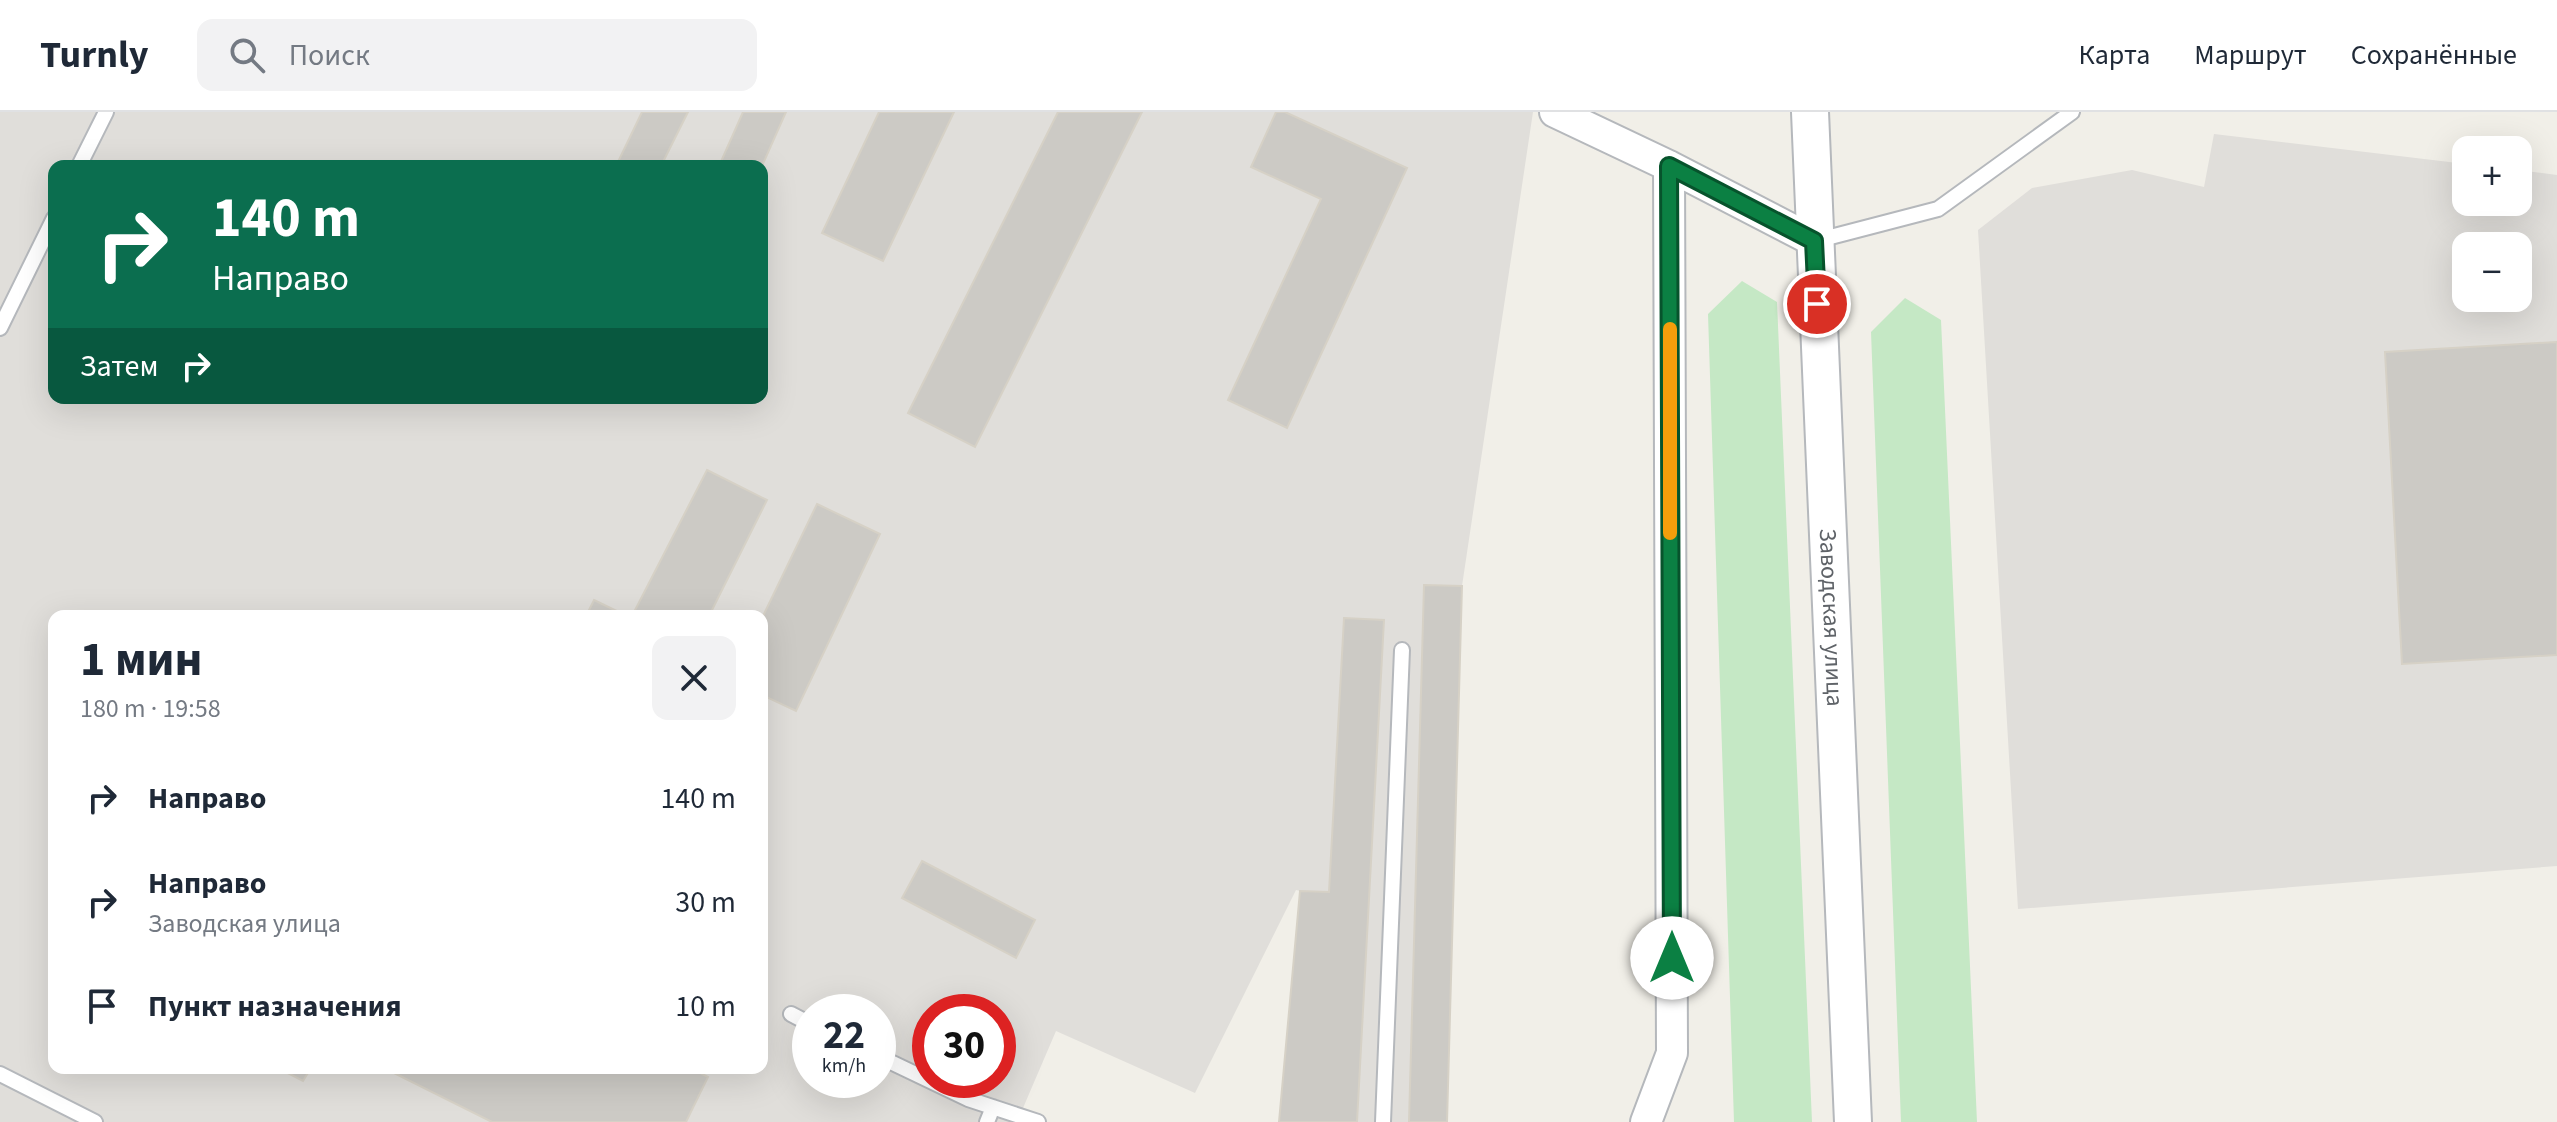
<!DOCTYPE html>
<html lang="ru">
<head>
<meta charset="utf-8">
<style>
	:root { --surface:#fff; --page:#f2f2f3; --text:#1f2937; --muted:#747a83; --line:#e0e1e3 }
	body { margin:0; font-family:"Source Sans 3",sans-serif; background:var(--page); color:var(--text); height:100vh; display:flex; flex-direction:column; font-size:30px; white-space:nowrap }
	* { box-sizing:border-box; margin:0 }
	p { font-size:26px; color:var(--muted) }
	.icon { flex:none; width:44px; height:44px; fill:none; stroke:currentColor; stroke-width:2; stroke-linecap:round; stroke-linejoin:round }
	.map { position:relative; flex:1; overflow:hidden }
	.sheet { position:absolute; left:48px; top:498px; width:720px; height:464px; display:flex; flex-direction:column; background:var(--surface); border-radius:16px; box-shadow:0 8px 32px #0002 }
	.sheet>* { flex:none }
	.hud { position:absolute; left:48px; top:48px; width:720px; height:244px; border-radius:16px; box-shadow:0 8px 32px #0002; background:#0b6e4f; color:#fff; overflow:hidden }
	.buttons { position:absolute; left:2452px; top:24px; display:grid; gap:16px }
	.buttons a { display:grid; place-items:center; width:80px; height:80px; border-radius:16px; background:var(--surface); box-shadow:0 8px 32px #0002; font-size:40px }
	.speed { position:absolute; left:792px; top:882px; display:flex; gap:16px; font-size:40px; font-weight:700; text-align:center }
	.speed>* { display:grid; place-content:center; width:104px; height:104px; border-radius:50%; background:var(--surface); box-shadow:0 8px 32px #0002; line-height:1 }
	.speed small { font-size:20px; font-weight:400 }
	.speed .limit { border:12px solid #d22; background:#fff; color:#111 }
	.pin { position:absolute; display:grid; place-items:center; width:68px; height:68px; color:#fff; margin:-34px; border:4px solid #fff; border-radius:50%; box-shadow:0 2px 8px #0007 }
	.me { position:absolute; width:88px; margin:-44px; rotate:0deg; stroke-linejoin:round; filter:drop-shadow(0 0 6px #0008) }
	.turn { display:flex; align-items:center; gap:28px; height:168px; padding:0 32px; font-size:36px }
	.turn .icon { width:104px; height:104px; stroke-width:2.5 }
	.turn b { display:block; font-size:56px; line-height:68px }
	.then { display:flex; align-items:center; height:76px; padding:0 32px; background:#0003; gap:16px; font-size:30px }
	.round { display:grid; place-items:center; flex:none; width:84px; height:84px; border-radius:16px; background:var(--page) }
	.headline { display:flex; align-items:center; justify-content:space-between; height:136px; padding:0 32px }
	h1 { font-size:48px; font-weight:700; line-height:60px }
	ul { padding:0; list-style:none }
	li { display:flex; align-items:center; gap:24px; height:104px; padding:0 32px }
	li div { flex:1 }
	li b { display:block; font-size:30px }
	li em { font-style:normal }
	header { display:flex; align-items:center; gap:48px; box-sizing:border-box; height:112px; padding:0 40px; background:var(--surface); border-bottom:2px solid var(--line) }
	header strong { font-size:38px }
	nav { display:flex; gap:44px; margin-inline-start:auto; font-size:28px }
	.search { width:560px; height:72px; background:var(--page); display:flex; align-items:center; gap:20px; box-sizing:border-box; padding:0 28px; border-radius:16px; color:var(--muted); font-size:30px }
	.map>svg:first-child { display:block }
	.industrial { fill:#e0deda; fill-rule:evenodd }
	.green { fill:#c5e8c5 }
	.building { fill:#cccac5; stroke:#d6d1c6; stroke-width:2 }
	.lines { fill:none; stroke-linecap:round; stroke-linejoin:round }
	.service-casing { stroke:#b5b8bc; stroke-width:18 }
	.minor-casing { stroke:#b5b8bc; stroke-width:34 }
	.tertiary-casing { stroke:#b5b8bc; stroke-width:40 }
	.service { stroke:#fff; stroke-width:14 }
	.minor { stroke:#fff; stroke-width:30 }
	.tertiary { stroke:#fff; stroke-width:36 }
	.route-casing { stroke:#07532c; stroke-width:20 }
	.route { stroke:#0b8043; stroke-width:14 }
	.slow { stroke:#f59e0b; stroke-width:14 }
	.labels { text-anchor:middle; stroke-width:6; stroke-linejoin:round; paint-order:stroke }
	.street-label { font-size:24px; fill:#5f6368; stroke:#fff }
</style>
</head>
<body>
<header>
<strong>Turnly</strong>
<div class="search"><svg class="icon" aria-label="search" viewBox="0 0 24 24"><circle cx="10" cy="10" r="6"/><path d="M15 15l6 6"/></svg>Поиск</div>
<nav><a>Карта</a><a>Маршрут</a><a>Сохранённые</a></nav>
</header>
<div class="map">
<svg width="2557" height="1010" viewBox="0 0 2557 1010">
	<rect width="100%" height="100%" fill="#f1efe8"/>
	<!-- industrial -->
	<path class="industrial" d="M0,0H1533L1462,474L1447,1010H1279L1300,779L1296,778L1195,981L1056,919L1017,1010H0ZM54,54H762V286H54ZM54,504H762V956H54ZM810,900H878V968H810ZM930,900H998V968H930Z
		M2214,22L2466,52V90H2518V58L2557,63V754L2018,797L1978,118L2032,76L2132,58L2204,75ZM2466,134H2518V186H2466Z"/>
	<!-- green -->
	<path class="green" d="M1742,169L1777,190L1812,1010H1734L1708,202Z
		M1905,186L1941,208L1977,1010H1901L1871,220Z"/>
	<!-- building -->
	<path class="building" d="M642,0H688L661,54H616Z
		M743,0H786L762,54H719Z
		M879,0H954L883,149L822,121Z
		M1058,0H1142L975,335L908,301Z
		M1276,0H1285L1407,56L1287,316L1228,288L1321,87L1251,55Z
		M2557,230V543L2402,552L2385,240Z
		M707,358L767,388L709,504H632Z
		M817,392L880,422L796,599L762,583V506Z
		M1424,473L1462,474L1447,1010H1409Z
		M594,488L627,504H586Z
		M1344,506L1384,508L1357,1010H1279L1300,779L1329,780Z
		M922,749L1035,808L1016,846L902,786Z
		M278,956H311L303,969Z
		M384,956H691L708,965L686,1010H492Z"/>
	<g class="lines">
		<!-- service casing -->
		<g class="service-casing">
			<path id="service" d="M79,54L106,0
				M1815,129L1938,97L2072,0
				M0,216L54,106
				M791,902L810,912
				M878,944L968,987L1038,1010
				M0,962L95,1010
				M987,1010L993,995
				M1383,1010L1402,538"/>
		</g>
		<!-- minor casing -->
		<g class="minor-casing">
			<path id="minor" d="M1555,0L1669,54L1814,129
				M1646,1010L1672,941L1669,54"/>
		</g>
		<!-- tertiary casing -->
		<g class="tertiary-casing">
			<g id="tertiary">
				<path id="s1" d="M1810,0L1853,1010"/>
			</g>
		</g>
		<!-- service -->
		<use href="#service" class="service"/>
		<!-- minor -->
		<use href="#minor" class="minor"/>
		<!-- tertiary -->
		<use href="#tertiary" class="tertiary"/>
	</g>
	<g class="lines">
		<!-- route casing -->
		<g class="route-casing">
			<path id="route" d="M1672,846L1669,54L1814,129L1817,192"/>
		</g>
		<!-- route -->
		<use href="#route" class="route"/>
		<!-- slow -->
		<path class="slow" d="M1670,217V421"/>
	</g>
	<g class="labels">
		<!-- street labels -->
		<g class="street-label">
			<text dy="8" stroke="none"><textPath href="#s1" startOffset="506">Заводская улица</textPath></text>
		</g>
	</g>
</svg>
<div class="buttons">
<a>+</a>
<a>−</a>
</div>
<div class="speed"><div>22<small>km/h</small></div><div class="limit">30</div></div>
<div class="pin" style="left:1817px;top:192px;background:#d93025"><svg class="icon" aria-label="arrive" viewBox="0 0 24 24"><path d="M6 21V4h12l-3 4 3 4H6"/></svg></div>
<svg class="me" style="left:1672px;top:846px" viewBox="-20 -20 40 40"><circle r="19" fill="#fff"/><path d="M0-13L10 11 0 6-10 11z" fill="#0b8043"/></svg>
<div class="hud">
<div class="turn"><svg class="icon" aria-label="right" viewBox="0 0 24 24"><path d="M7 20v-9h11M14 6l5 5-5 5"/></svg><div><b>140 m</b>Направо</div></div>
<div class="then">Затем<svg class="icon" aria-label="right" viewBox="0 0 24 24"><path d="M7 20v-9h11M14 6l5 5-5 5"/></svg></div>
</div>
<section class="sheet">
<div class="headline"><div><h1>1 мин</h1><p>180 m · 19:58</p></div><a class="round"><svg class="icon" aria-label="close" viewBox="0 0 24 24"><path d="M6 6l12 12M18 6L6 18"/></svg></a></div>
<ul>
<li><svg class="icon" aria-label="right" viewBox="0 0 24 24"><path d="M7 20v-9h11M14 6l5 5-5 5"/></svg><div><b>Направо</b></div><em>140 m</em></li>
<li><svg class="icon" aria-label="right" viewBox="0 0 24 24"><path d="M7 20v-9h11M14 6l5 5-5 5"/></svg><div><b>Направо</b><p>Заводская улица</p></div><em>30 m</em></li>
<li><svg class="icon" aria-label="arrive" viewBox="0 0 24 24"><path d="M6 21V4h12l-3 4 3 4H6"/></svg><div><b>Пункт назначения</b></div><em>10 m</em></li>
</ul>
</section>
</div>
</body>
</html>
